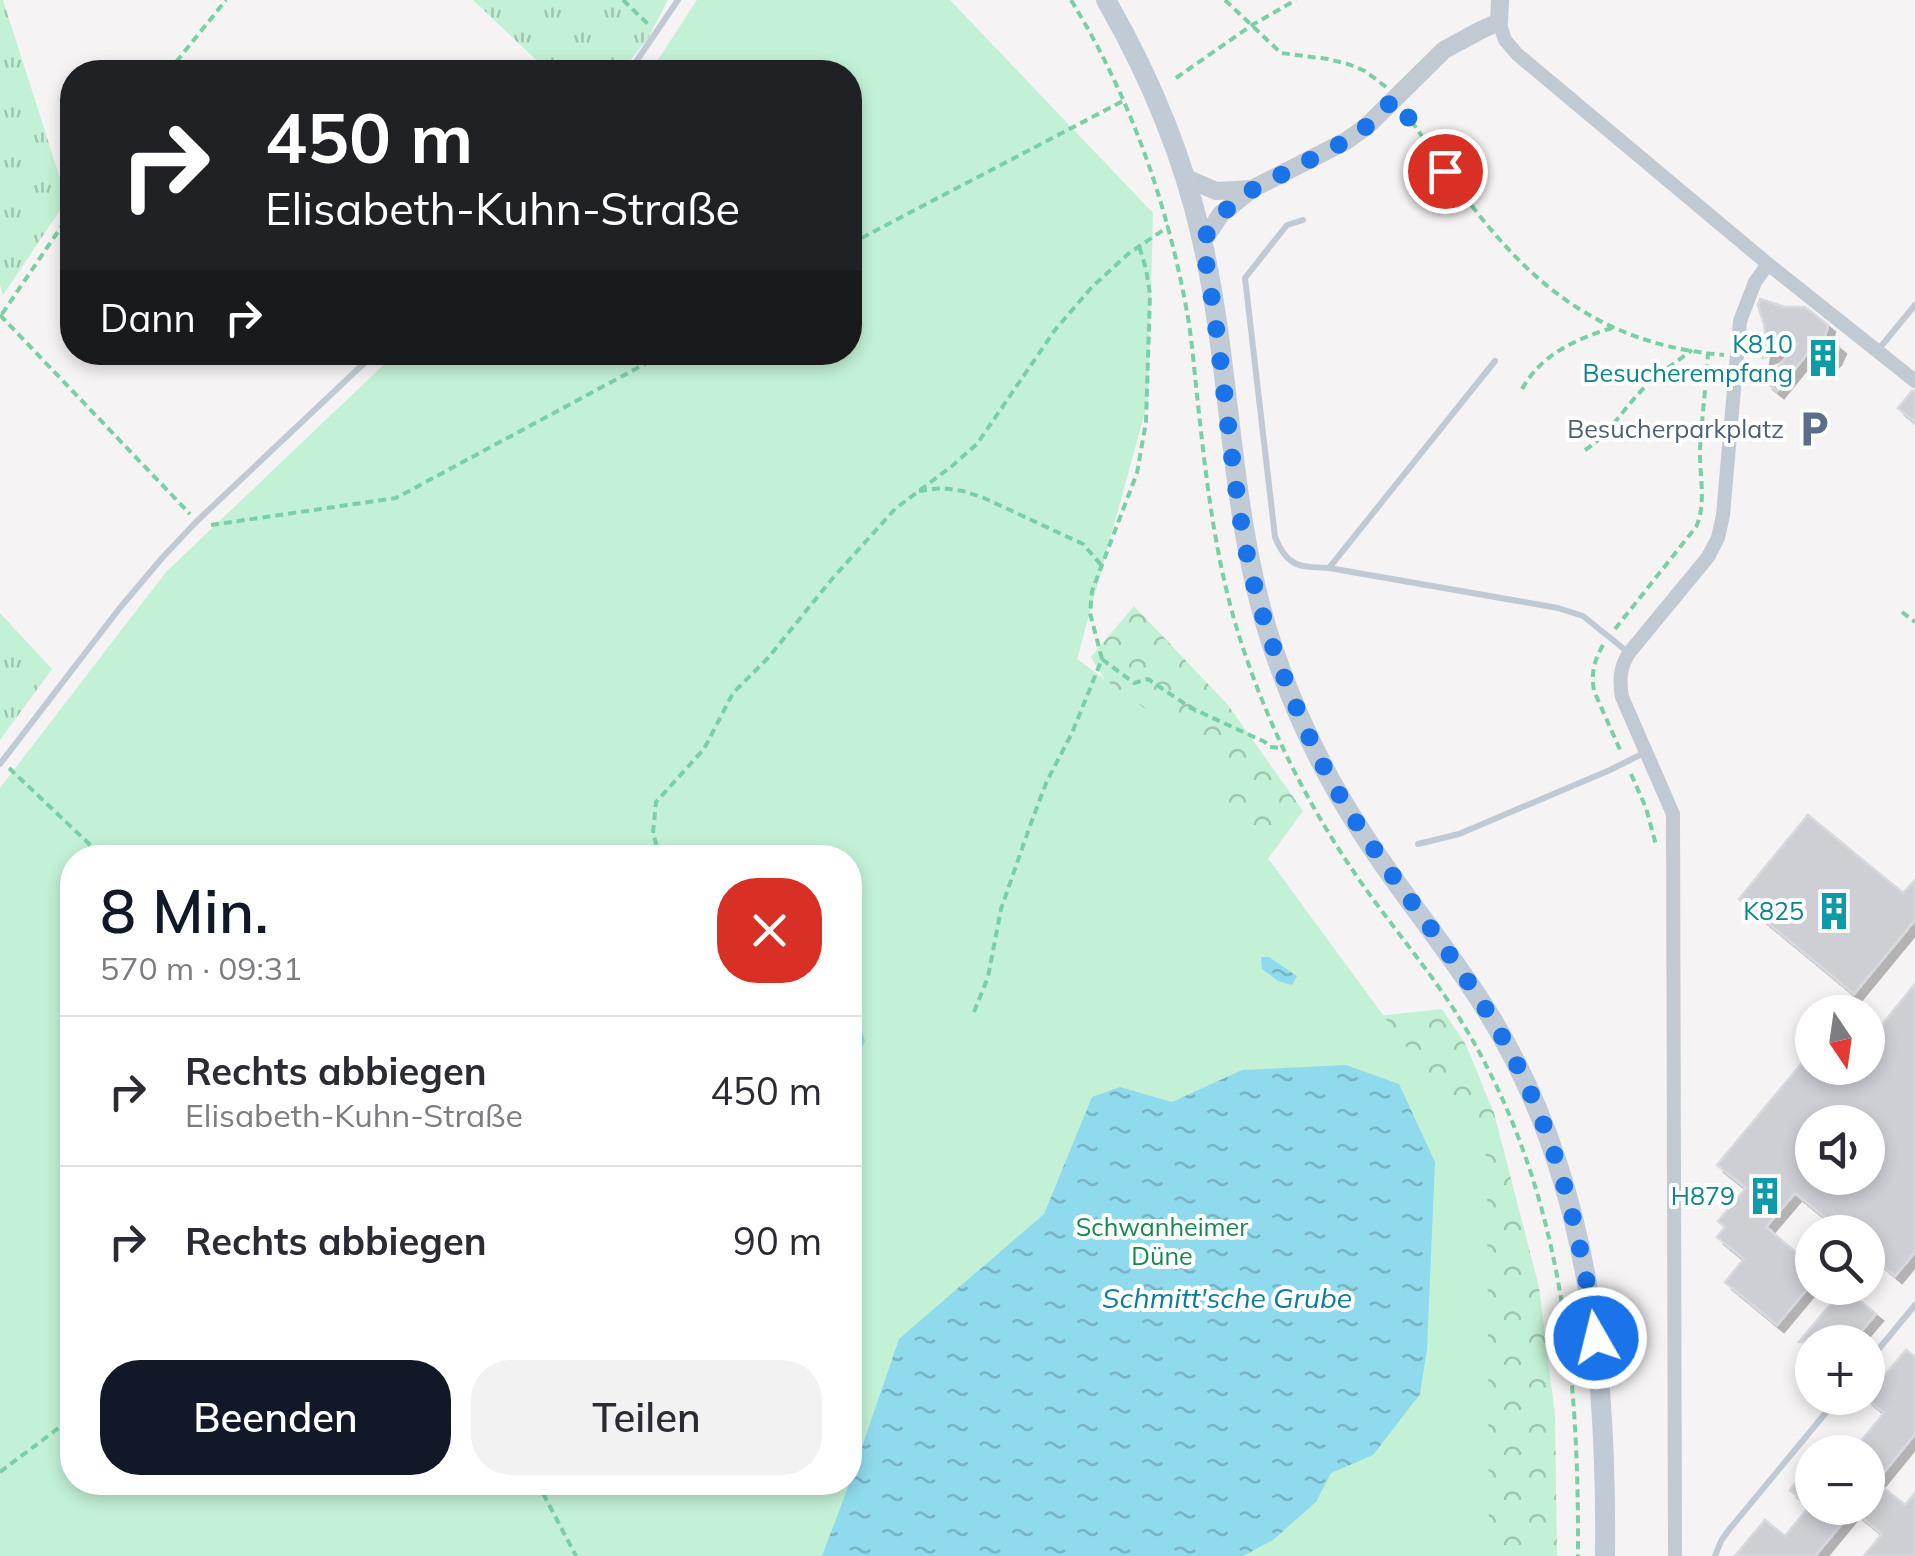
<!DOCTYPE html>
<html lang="de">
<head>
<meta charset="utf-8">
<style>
	:root { --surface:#fff; --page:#f2f2f3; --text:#2b2b33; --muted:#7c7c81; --line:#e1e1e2; --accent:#111827 }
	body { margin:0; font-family:Mulish,sans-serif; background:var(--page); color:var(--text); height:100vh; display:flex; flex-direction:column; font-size:38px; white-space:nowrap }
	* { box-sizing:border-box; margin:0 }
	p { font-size:32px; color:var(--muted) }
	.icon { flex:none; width:55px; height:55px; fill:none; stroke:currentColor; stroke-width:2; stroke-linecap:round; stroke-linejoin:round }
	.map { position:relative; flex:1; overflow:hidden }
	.sheet { position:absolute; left:60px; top:845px; width:802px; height:650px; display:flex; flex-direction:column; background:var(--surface); border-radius:40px; box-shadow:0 5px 15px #0003 }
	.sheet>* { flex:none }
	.top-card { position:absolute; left:60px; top:60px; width:802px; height:305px; border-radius:40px; box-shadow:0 5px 15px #0003; background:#202124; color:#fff; overflow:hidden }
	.needle { width:65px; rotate:167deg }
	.controls { position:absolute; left:1795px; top:995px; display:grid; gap:20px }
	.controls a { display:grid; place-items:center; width:90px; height:90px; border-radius:50%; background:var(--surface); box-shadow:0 5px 15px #0003; font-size:50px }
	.pin { position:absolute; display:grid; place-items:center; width:85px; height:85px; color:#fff; margin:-42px; border:5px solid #fff; border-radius:50%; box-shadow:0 2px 10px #0007 }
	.me { position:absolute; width:110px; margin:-55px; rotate:352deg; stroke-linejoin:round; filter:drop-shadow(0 0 8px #0008) }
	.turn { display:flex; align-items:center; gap:35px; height:210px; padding:0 40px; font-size:45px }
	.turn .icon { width:130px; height:130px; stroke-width:2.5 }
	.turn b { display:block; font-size:70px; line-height:85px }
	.then { display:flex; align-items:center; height:95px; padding:0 40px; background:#0003; gap:20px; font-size:38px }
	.round { display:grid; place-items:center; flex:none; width:105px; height:105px; border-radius:40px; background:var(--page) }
	.head { display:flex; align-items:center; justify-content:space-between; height:170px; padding:0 40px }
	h1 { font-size:60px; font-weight:600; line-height:75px; color:var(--accent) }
	.action { display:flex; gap:20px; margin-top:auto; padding:20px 40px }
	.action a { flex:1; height:115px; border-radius:40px; background:var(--accent); color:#fff; font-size:40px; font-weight:600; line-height:115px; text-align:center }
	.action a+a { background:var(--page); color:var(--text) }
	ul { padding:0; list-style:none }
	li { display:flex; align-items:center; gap:30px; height:150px; padding:0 40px; border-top:2px solid var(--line) }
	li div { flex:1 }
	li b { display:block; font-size:38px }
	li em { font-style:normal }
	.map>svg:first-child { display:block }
	.grass { fill:url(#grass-tufts) }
	.forest { fill:url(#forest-crowns) }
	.park { fill:#c3f1d5; fill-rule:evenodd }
	.water { fill:url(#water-ripples) }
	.building { fill:#cdcfd5; stroke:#d7d9de; stroke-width:2.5; fill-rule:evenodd; filter:url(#shadow) }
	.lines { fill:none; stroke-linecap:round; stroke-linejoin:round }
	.path { stroke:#7ad0a6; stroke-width:4; stroke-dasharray:8 5; stroke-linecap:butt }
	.service { stroke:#c1cad2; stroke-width:6 }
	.minor { stroke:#c1cad2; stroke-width:14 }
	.tertiary { stroke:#c1cad2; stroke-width:18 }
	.secondary { stroke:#c1cbd6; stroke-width:20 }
	.route { stroke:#1a73e8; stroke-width:18; stroke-dasharray:0 32.4 }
	.labels { text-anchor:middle; stroke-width:8; stroke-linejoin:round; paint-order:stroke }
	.culture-label { font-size:25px; fill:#0d838f; stroke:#fff; text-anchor:end }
	.service-label { font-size:25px; fill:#4e5e75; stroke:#fff; text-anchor:end }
	.park-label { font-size:25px; fill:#17864f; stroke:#fff }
	.water-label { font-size:28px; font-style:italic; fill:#0c7c9b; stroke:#fff }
</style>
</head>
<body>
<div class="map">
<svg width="1915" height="1556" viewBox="0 0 1915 1556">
	<defs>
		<pattern id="grass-tufts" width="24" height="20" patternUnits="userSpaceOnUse" patternTransform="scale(2.5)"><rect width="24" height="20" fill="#c3f1d5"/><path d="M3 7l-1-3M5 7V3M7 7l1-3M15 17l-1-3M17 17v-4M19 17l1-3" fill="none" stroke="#a0c6b0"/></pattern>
		<pattern id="forest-crowns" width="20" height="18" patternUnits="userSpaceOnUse" patternTransform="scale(2.5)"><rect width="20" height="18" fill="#c3f1d5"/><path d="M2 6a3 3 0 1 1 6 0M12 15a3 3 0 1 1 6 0" fill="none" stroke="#a0c6b0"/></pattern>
		<pattern id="water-ripples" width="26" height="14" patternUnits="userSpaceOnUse" patternTransform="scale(2.5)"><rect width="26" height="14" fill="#90daee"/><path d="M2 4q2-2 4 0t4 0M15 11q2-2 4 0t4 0" fill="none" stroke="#78b4c4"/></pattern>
		<filter id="shadow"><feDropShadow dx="7" dy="7" stdDeviation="0" flood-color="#0004"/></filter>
	</defs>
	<rect width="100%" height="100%" fill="#f5f3f3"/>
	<!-- grass -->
	<path class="grass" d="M0,0H3L67,200L3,295L0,285Z
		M473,0H668L648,38L621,72H549Z
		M0,613L52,669L0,740Z"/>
	<!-- forest -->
	<path class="forest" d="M1134,606L1228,705L1303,811L1253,879L1324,1022L1442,1009L1466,1045L1494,1113L1539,1287L1555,1415L1557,1556H1243L1129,719L1091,657Z"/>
	<!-- park -->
	<path class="park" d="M697,0H950L1153,213L1148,401L1077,659L1225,767L1218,790L1487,1157L1489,1556H0V788L166,572L396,353L850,352V72H650ZM72,858H850V1482H72Z"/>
	<!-- water -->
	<path class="water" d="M1261,957H1269L1297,976L1292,985L1278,981L1262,969Z
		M850,988L852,1001L865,1041L850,1075Z
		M1346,1065L1399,1084L1435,1162L1427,1349L1420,1394L1373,1455L1331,1473L1316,1502L1273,1540L1243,1556H822L850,1482L899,1339L1044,1214L1092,1097L1120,1087L1172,1102L1242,1070Z"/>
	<!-- building -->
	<path class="building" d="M1760,299L1785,307H1805L1828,325L1825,336L1839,347L1834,358L1824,367L1807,354L1777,391L1766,382L1796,345L1763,358L1766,339L1764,324L1758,305Z
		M1912,391H1915V422L1898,408Z
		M1808,815L1903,893L1915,880V920L1854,994L1739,899Z
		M1915,984V1252L1895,1276L1868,1253V1232H1843L1795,1193L1766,1227L1812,1266V1283L1777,1325L1725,1282L1744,1259L1717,1237L1725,1227L1718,1221L1746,1188L1717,1165L1812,1051V1068H1868V1042ZM1812,1122H1868V1178H1812V1158L1800,1147L1812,1132Z
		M1844,1288L1876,1314L1852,1342H1799Z
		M1906,1350L1915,1357V1434L1876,1482L1905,1505L1915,1493V1556H1864L1882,1534L1853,1510L1815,1556H1735L1765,1520L1785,1536L1808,1508H1811L1790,1490L1812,1462V1508H1868V1452H1852L1884,1413L1866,1398Z"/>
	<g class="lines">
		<!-- path -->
		<path class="path" d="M623,0L650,26
			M1071,0C1130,96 1167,202 1187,312C1192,339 1194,368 1197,395C1206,478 1215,562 1241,642C1270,731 1311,812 1365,888C1397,933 1434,976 1463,1024C1562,1187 1579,1369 1578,1556
			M1225,0L1281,53L1328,59L1348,64L1365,71L1386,87
			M168,72L226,0
			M1176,78L1252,25L1296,0
			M1404,110C1490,236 1558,341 1724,355
			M850,244L1123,101
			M2,314L72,211
			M0,315L190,514
			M1522,389C1541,355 1575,339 1612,328
			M1585,450C1608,435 1622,411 1641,391C1656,375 1674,364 1692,350
			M919,491L942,488L963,491L984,498L1083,544L1102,566
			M211,525L396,498L667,352
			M1902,612L1915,622
			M1615,629L1696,527C1707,503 1699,474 1700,448C1702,417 1706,385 1708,353
			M1603,645C1594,661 1591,672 1594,691L1621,752
			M1102,659L1134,683L1148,679L1191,708L1265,742L1270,747L1280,748
			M9,768L104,858
			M1631,774L1646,808L1656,845
			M660,858L653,833L656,802L704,749L733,693L768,658L832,579L895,509L952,466L977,444L1055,330L1091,288L1128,254L1169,226
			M974,1012L988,977L1001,909L1031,823L1047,781L1072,733L1102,659L1090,613L1092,591L1137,473L1146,422L1150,294L1146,269L1139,246
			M0,1472L72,1418
			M537,1482L576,1556"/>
		<!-- service -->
		<path class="service" d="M629,72L678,0
			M1303,220L1287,225L1245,278L1275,537C1287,567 1299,567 1329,568L1558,608L1583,616L1629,653
			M1878,350L1915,305
			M1329,568L1495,361
			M0,764L119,609L162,558L197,521L376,352
			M1418,844L1459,834L1610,770L1646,752
			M1868,1362L1915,1305
			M1715,1556L1721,1541L1728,1531L1838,1398"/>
		<!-- minor -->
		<path class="minor" d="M1499,22L1505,40L1517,54L1768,264L1915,381
			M1675,1556L1673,814L1622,697C1619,680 1620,667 1629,653L1708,557L1718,538L1723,515L1740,321L1755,282L1768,264"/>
		<!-- tertiary -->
		<path class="tertiary" d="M1186,178L1216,191L1252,189
			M1203,241L1221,214L1252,189L1346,141L1367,126L1444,50L1481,30L1499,22L1500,0"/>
		<!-- secondary -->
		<path class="secondary" d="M1106,0C1149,75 1183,155 1202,240C1233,376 1228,516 1274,651C1295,713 1325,776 1361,831C1401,894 1451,952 1490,1016C1590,1179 1607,1369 1605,1556"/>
	</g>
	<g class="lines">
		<!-- route -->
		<path class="route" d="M1445,171L1395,98L1367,126L1346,141L1252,190L1221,214L1202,241C1221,338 1227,437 1243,534C1256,607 1282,677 1312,743C1356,837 1423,911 1478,997C1549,1106 1577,1211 1596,1338"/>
	</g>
	<!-- icons -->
	<defs>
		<g id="building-bare" transform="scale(3)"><path d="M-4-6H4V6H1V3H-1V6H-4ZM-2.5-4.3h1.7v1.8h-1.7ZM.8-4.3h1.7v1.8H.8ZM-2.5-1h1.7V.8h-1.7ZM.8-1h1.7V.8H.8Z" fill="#0f9aa8" stroke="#fff" stroke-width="2.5" paint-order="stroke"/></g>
		<g id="parking-bare" transform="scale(3)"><path d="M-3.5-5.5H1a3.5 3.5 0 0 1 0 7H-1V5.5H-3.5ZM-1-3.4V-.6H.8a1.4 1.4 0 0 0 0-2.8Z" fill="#5c6f8a" stroke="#fff" stroke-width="2.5" paint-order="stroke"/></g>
	</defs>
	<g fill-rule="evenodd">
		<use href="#building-bare" x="1823" y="358"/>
		<use href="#parking-bare" x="1814" y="429"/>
		<use href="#building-bare" x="1834" y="911"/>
		<use href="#building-bare" x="1765" y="1196"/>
	</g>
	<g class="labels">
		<!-- culture labels -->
		<g class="culture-label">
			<text x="1793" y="353">K810<tspan x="1793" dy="29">Besucherempfang</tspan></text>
			<text x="1804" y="920">K825</text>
			<text x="1735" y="1205">H879</text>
		</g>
		<!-- service labels -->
		<g class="service-label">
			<text x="1784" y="438">Besucherparkplatz</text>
		</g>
		<!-- park labels -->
		<g class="park-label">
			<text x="1162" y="1236">Schwanheimer<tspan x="1162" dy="29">Düne</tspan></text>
		</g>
		<!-- water labels -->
		<g class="water-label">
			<text x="1227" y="1308">Schmitt'sche Grube</text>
		</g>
	</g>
</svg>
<div class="controls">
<a><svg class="needle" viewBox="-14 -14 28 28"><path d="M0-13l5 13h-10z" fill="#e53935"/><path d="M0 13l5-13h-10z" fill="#7c7c81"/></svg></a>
<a><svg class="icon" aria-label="sound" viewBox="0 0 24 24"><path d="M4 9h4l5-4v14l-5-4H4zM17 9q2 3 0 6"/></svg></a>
<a><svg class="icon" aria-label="search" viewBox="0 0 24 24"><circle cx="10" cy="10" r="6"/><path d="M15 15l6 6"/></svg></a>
<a>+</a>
<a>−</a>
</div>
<div class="pin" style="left:1445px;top:171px;background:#d93025"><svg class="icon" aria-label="arrive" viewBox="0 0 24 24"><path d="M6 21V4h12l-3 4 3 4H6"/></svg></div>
<svg class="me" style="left:1596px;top:1338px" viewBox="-20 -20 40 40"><circle r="17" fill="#1a73e8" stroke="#fff" stroke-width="3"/><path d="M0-11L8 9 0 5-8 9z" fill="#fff"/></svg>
<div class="top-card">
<div class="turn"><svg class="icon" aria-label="right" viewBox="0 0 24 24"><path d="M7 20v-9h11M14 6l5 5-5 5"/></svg><div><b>450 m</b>Elisabeth-Kuhn-Straße</div></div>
<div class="then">Dann<svg class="icon" aria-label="right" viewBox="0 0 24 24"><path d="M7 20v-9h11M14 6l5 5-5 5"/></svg></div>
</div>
<section class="sheet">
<div class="head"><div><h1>8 Min.</h1><p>570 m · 09:31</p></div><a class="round" style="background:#d93025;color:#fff"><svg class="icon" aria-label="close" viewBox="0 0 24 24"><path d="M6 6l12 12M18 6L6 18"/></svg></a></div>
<ul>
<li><svg class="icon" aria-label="right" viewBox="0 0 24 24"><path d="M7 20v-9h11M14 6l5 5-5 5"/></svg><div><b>Rechts abbiegen</b><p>Elisabeth-Kuhn-Straße</p></div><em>450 m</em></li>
<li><svg class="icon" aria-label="right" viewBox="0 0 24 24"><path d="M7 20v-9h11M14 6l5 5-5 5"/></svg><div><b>Rechts abbiegen</b></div><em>90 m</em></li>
</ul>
<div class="action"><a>Beenden</a><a>Teilen</a></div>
</section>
</div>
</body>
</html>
